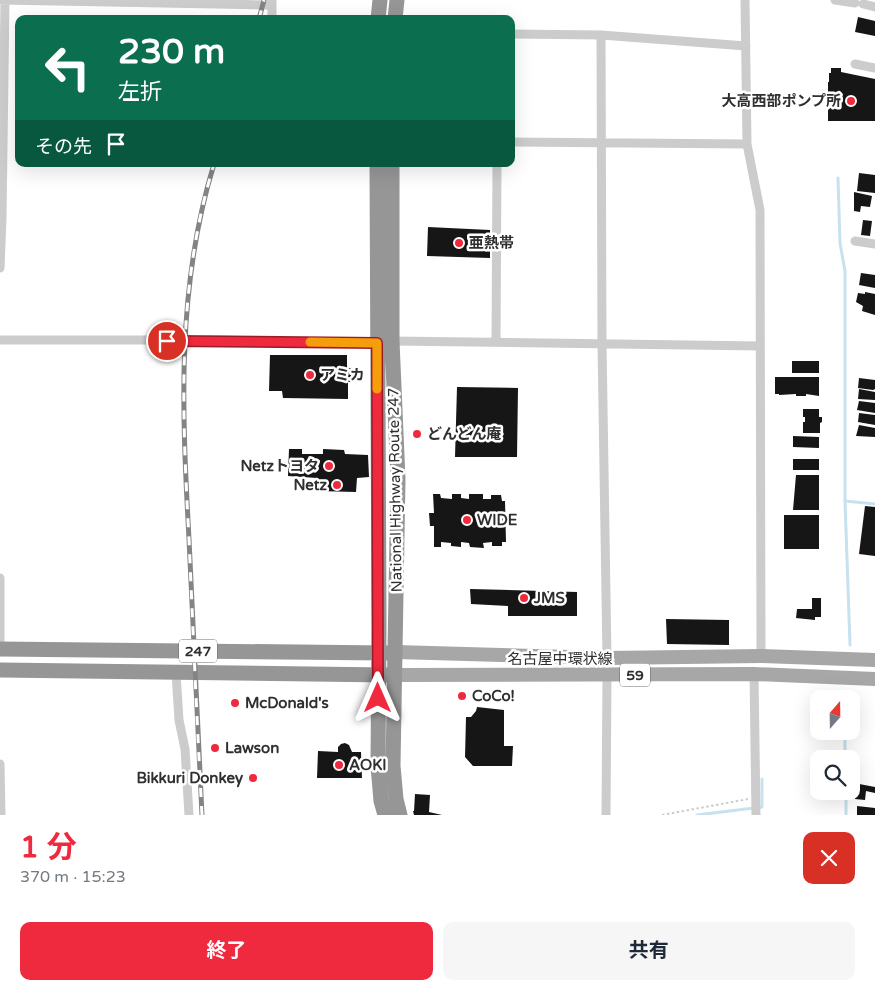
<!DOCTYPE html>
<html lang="ja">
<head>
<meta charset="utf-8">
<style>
	:root { --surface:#fff; --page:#f6f6f7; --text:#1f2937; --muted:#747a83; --accent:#ef293e }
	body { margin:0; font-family:"Varela Round","Noto Sans JP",sans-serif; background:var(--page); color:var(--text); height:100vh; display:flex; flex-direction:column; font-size:19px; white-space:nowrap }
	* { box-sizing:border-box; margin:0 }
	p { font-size:16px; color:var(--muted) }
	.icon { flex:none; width:28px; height:28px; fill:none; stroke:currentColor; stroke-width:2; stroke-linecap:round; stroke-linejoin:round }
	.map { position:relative; height:815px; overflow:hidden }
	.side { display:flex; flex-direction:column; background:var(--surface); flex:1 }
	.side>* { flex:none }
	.banner { position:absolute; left:15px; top:15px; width:500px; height:152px; border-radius:10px; box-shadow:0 5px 20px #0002; background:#0b6e4f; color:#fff; overflow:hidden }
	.needle { width:32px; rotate:20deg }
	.fabs { position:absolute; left:810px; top:690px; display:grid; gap:10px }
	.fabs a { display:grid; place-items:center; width:50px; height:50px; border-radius:10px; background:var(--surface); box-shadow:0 5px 20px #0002; font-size:25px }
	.pin { position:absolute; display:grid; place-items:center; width:42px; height:42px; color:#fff; margin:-21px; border:2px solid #fff; border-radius:50%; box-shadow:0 1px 5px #0007 }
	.me { position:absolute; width:55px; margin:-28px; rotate:0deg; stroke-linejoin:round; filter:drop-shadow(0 0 4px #0008) }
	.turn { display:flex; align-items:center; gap:18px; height:105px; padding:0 20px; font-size:22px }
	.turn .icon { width:65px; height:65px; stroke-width:2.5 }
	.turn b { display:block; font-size:35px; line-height:42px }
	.then { display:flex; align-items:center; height:48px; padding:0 20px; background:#0003; gap:10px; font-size:19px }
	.round { display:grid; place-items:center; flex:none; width:52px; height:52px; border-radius:10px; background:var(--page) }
	.summary { display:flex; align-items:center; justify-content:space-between; height:85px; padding:0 20px }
	h1 { font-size:30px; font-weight:700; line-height:38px; color:var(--accent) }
	.cta { display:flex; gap:10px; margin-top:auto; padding:10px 20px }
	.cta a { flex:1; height:58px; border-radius:10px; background:var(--accent); color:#fff; font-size:20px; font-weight:700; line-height:58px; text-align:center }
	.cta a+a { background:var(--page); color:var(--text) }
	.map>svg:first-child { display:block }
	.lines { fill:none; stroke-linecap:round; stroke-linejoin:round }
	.stream { stroke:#c8e1ee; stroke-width:3 }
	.building { fill:#161616 }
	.path { stroke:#ccc; stroke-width:2; stroke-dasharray:2.5 2.5; stroke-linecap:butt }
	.street { stroke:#ccc; stroke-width:9 }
	.primary { stroke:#a7a7a7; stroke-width:14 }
	.highway { stroke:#969696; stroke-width:15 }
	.rail-casing { stroke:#848484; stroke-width:5 }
	.rail { stroke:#fff; stroke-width:3; stroke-dasharray:9; stroke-linecap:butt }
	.route-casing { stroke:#9b1b28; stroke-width:12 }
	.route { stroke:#ef293e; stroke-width:9 }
	.slow { stroke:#f59e0b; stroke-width:9 }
	.poi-dot { fill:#ef293e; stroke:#fff; stroke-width:2 }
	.labels { text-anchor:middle; stroke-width:5; stroke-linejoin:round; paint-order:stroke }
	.shield { fill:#fff; stroke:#6d6d6d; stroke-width:1 }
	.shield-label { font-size:14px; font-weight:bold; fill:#2f2f2f }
	.poi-label { font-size:15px; font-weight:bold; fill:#2f2f2f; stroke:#fff; text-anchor:start }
	.street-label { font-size:15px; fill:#2f2f2f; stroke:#fff }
</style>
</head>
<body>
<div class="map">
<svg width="875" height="815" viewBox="0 0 875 815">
	<rect width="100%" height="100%" fill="#fff"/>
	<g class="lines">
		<!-- stream -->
		<path class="stream" d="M838,178L840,243L845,271V501L850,645
			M845,501L875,504
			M847,699L848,696
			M845,731V759
			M846,791V815
			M697,815L762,807V779"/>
	</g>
	<!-- building -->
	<path class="building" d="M858,17L875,21V36L855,32Z
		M831,68H841V72L875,79V121H828V82H829V73H831Z
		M859,173L875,175V193L857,191Z
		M854,192L872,196L870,207L861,206L860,212L854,211Z
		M863,220L872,221L870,236L861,235Z
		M428,227L490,230V258L427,256Z
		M861,273L875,275V288L859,285Z
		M865,292L875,294V315L862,311L863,306L856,302L858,293L865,294Z
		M270,355H347V368H351V382H348V399L283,398L282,391H269Z
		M792,361H819V373H792Z
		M775,377H819V396L806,394V396H796V394L779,395V394H775Z
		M859,378L875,380V389L873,390L858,388Z
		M457,387L518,388L517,457H455Z
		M859,389L875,392V400L858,399Z
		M859,401L875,403V413L857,410Z
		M803,409H819V417H822V422L820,423V433H803V422H805V417H803Z
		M859,413L875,415V425L858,422Z
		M859,425L875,428V437L856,436Z
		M793,436L819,437V448L793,447Z
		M289,449H302V454H323V449L344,450L345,454L368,455L369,477L357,478L356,492L317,491V478L288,476Z
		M793,459H819V470H793Z
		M796,475H819V510H793Z
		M433,494H440L441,498L452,499V494H461V498L469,499V494H483V499H491V495H501L502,501H505L506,542H502V546H492V542L483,543L484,548L470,547L469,543L461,542V547L451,546V543L441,542V547H434V526H430L429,513H434Z
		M865,506L875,507V556L859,554Z
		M784,515H819V549H784Z
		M470,589L577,592V616H508V606L471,604Z
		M812,598H821V617H815V620L796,618L797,609H812Z
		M666,619L729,620V645L667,644Z
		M477,707L504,710V746H513L512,766H473L465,757L466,717H471L476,711Z
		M345,743L349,745L352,752H361L362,778H317L318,751L338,752V747L341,744Z
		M854,783L875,787V793L866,791L865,800L855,799Z
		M415,794L430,795L429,812L442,815H414L413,811H414Z
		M857,806L875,808V815H857Z"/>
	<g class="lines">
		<!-- path -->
		<path class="path" d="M662,815L748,799"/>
		<!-- street -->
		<path class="street" d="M0,0L271,5
			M272,0V19
			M745,0L747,144L760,210L761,656
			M835,0L855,3
			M863,4L875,7
			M511,34L601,35L746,46
			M601,35L602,344L607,658
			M855,64L875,68
			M511,142L747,144
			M855,241L875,244
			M0,268L2,218L5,0
			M0,340H215L377,343
			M392,341L760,346
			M496,342L497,164
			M0,578V652
			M176,673L179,720L185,749L189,815
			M754,674L756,815
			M0,764L1,815
			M606,815L607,675"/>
		<!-- primary -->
		<path class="primary" d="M396,652L607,658L761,656L875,660
			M395,675L754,674L875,679"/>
		<!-- highway -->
		<path class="highway" d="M378,19L380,0
			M395,19L397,0
			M377,164L379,625L378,766L381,801L385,815
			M392,164V341L398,479L393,766L396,799L400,815
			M0,649L387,653
			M0,670L388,675"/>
		<!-- rail casing -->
		<g class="rail-casing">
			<path id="rail" d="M259,19L264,0
				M202,815C197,723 193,631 189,539C182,411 176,288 214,164"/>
		</g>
		<!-- rail -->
		<use href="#rail" class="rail"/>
	</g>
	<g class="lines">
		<!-- route casing -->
		<g class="route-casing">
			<path id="route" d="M167,341L377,343L378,698"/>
		</g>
		<!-- route -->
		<use href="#route" class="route"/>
		<!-- slow -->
		<path class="slow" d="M310,342L377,343V389"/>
	</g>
	<!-- markers -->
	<g class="poi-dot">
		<circle cx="851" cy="101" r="5"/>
		<circle cx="459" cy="243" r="5"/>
		<circle cx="310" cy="375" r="5"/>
		<circle cx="417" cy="434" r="5"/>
		<circle cx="329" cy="466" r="5"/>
		<circle cx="337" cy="485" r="5"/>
		<circle cx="467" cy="520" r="5"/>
		<circle cx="524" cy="598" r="5"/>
		<circle cx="462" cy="696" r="5"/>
		<circle cx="235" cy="703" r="5"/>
		<circle cx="215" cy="748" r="5"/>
		<circle cx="339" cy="765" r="5"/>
		<circle cx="253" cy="778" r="5"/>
	</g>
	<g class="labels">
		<!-- shield labels -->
		<g class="shield">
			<rect x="179" y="639.5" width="38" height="23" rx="4"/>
			<rect x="620" y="663.5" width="30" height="23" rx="4"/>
		</g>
		<g class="shield-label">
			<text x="198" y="656">247</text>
			<text x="635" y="680">59</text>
		</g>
		<!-- poi labels -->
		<g class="poi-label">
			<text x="841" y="106" text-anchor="end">大高西部ポンプ所</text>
			<text x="469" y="248">亜熱帯</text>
			<text x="320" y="380">アミカ</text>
			<text x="427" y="439">どんどん庵</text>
			<text x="319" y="471" text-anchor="end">Netzトヨタ</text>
			<text x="327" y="490" text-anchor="end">Netz</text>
			<text x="477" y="525">WIDE</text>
			<text x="534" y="603">JMS</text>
			<text x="472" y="701">CoCo!</text>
			<text x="245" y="708">McDonald's</text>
			<text x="225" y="753">Lawson</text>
			<text x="349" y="770">AOKI</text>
			<text x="243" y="783" text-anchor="end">Bikkuri Donkey</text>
		</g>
		<!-- street labels -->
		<g class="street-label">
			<text transform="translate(395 490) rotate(-91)" y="5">National Highway Route 247</text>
			<text x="560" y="664">名古屋中環状線</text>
		</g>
	</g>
</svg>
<div class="fabs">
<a><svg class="needle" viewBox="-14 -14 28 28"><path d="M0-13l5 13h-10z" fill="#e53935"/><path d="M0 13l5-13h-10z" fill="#747a83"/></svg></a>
<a><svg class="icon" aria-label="search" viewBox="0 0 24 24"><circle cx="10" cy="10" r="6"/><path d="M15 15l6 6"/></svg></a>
</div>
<div class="pin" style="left:167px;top:341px;background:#d93025"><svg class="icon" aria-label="arrive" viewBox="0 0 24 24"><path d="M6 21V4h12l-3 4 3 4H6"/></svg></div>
<svg class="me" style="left:378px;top:698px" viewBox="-20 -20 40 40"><path d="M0-17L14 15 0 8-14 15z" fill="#ef293e" stroke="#fff" stroke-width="4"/></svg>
<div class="banner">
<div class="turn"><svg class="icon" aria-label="left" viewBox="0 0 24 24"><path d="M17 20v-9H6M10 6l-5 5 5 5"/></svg><div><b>230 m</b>左折</div></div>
<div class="then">その先<svg class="icon" aria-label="arrive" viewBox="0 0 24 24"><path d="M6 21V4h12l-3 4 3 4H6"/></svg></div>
</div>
</div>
<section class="side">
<div class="summary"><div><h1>1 分</h1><p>370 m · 15:23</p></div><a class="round" style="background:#d93025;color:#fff"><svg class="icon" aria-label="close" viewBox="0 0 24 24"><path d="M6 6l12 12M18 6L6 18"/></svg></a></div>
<div class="cta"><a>終了</a><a>共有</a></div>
</section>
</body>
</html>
